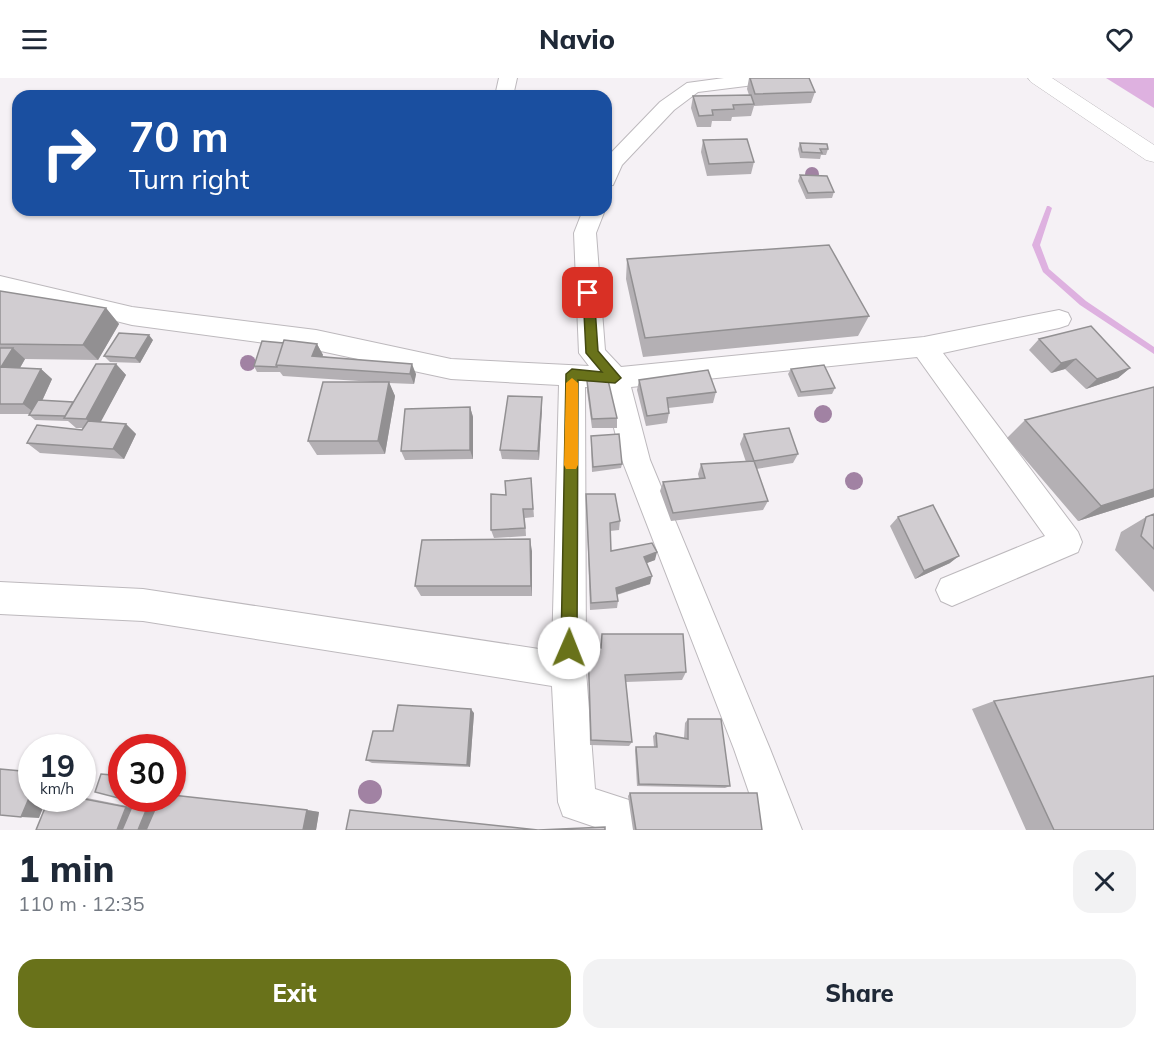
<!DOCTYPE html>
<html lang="en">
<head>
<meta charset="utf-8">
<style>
	:root { --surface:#fff; --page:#f2f2f3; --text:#1f2937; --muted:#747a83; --accent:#69721a }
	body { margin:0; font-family:Mulish,sans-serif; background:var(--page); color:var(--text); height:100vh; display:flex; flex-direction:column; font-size:22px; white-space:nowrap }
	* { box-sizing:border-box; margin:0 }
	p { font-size:20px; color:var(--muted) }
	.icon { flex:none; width:33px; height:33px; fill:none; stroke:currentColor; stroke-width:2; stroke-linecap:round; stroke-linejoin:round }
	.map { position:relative; height:752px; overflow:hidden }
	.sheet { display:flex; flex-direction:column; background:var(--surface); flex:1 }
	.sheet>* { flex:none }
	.guide { position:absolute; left:12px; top:12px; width:600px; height:126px; border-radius:18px; box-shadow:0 2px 4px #0004; background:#1a4fa0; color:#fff; overflow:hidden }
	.speed { position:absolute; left:18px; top:656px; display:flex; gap:12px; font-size:30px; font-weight:700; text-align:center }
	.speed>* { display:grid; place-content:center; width:78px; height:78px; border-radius:50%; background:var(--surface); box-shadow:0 2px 4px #0004; line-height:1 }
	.speed small { font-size:15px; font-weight:400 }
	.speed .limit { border:9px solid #d22; background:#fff; color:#111 }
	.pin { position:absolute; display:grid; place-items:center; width:51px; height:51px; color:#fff; margin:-26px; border-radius:12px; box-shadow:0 3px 9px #0006 }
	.me { position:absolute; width:66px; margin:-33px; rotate:1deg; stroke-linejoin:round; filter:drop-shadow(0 0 4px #0008) }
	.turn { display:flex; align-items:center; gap:21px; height:126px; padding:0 18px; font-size:27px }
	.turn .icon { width:78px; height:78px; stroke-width:2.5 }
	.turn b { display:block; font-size:42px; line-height:51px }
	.round { display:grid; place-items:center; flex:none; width:63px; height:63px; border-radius:18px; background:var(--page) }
	.headline { display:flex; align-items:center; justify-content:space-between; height:102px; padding:0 18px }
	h1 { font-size:36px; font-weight:800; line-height:45px }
	.primary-button { display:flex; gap:12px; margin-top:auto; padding:12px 18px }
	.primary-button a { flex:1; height:69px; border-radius:18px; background:var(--accent); color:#fff; font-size:24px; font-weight:800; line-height:69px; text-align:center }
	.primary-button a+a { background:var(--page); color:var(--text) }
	header { display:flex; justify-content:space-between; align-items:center; height:78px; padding:0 18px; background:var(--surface); font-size:27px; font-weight:800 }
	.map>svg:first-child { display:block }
	.water { fill:#deb1e0 }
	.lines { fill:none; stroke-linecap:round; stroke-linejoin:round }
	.stream { fill:#deb1e0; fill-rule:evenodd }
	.minor-casing { stroke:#bdb9bd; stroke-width:2 }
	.major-casing { stroke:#bdb9bd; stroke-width:1 }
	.minor { fill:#fff; fill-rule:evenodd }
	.major { fill:#fff; fill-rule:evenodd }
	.tree { fill:#a182a3 }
	.wall { fill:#b4b0b4 }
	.shaded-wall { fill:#929092 }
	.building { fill:#d1cdd1; stroke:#929092; stroke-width:1.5 }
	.route { fill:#69721a; stroke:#444a11; stroke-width:1.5 }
	.slow { fill:#f59e0b }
</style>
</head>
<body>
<header><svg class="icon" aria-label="menu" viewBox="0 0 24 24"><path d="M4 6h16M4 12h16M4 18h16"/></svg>Navio<svg class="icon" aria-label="heart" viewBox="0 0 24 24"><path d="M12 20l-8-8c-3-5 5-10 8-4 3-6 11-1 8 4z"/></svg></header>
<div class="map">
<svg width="1154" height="752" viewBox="0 0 1154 752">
	<rect width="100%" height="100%" fill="#f5f1f5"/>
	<!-- water -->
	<path class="water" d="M1106,0H1154V30Z"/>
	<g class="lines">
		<!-- stream -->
		<path class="stream" d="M1047,128H1049L1052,130L1040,167L1049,191L1086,223L1154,269V276L1080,227L1043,194L1032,167Z"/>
		<!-- minor casing -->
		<g class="minor-casing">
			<path id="minor" d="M499,0H517L513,18H495Z
				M724,0H779L776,4L770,5L698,14L674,32L622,87L613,107L606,108V80L660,24L687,5Z
				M583,132H605L596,155L605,272L621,289L924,259L1059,232L1068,235L1071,241L1068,247L1059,250L943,275L1078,454L1082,464L1078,474L952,528L941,523L936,512L941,501L1045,458L917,279L631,309L650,382L770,671L802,752H762L734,671L622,382L604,310L585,309L586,593L595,711L632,723L637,737L638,752H598V750L563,738L558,724L552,608L143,543L0,536V504L143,511L552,573L559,307L451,301L316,272L132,247L0,214V198L132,229L316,252L451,281L589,288L579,275L574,155Z"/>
		</g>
		<!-- major casing -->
		<g class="major-casing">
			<path id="major" d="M1028,0H1052L1154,67V84L1146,82L1031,4Z"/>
		</g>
		<!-- minor -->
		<use href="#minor" class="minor"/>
		<!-- major -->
		<use href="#major" class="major"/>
	</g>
	<!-- trees -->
	<g class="tree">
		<circle cx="812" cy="96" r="7"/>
		<circle cx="248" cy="285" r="8"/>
		<circle cx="823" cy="336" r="9"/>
		<circle cx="854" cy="403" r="9"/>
		<circle cx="370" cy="714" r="12"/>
	</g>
	<!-- wall -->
	<path class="wall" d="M749,0H809L815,14L811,25L754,28L751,38L732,39L731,43H712L711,49H697L691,30L693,18L749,17L747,11Z
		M703,62L754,84L751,96L707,98L701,74Z
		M800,65L828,71L826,77H821L820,81L800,80L798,71Z
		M800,97L834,114L832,120L806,121L798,103Z
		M627,181L869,238L858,258L643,279L626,201Z
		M0,213L106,230L119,246L98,282L25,281L20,290L41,291L52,301L42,323L73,324L116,286L126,297L100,344L126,346L136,356L124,381L40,375L27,365L82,352L84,350H76L68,343L35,342L29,337V336H0Z
		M1039,261L1130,290L1118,300L1086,311L1065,291L1051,295L1029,272Z
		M153,262L140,285L110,284L104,278Z
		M283,265L317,266L323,277L322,278L416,296L414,306L389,305L395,318L385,376L317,377L308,363L374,304L283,298L280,294H257L254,288Z
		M791,291L835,310L832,316L798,319L788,296Z
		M639,302L716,314L713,325L668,330L669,335L667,345L646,348L637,312Z
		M587,303L617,340V350H592L587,313Z
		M470,329L473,339V381L405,382L401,373Z
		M542,329L539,382L502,381L500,372Z
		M1025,342L1154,419L1078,443L1007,360Z
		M744,356L798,376L793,385L756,391L768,423L763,432L671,443L660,413L663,404L699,400L698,396L701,386L746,384L740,366Z
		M591,363L622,386L621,390L592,394Z
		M531,400L534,439L525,440L526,458L494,460L491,452L506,417Z
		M586,416L620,443L619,452L610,453L611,473L655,482L646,485L650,506L617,517L618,523L617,530L590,532Z
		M1154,436V514L1115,472L1121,454L1146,439Z
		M898,439L950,485L915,501L890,448Z
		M532,473V518H421L415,508Z
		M602,556L686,594L682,602L626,604L632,664L629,668L590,667L588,569L600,570Z
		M994,623L1154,752H1026L972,631Z
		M474,635L470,689L372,685L366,682L393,653Z
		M688,641L730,708L725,710L637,708L635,672L636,669H654L653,658L656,655L684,660L685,645Z
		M630,715L762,752H633L628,718Z
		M82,719L132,729L134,724L122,720L307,732L319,734L316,752L49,720Z"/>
	<!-- shaded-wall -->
	<path class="shaded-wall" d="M106,230L119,246L98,282L83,267Z
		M149,257L153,262L140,285L135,280Z
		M317,266L323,277L318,288L312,278Z
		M13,270L25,281L14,300L1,289Z
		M1076,281L1065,291L1051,295L1061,285Z
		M116,286L126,297L97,351L86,341Z
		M412,286L416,296L414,306L410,296Z
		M1130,290L1118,300L1086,311L1097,301Z
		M41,291L52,301L36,336L23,326Z
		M389,304L395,318L385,376L378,363Z
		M542,319V329L539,382L538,373Z
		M470,329L473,339V381L470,372Z
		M126,346L136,356L124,381L113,371Z
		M1154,411V419L1078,443L1101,428Z
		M530,461L532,473V518L531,508Z
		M657,474L655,482L642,487L644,479Z
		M959,478L950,485L915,501L924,493Z
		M652,498L650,506L615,517L616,510Z
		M471,631L474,635L470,689L467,687Z
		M32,713V720H47L39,740L21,739Z
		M151,720H165L152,752H138Z
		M126,729L140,730L132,752H117Z
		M307,732L319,734L316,752H303Z"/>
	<!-- building -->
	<path class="building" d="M750,0H809L815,14L755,16Z
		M751,17L754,26L733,27L734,31L712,32L713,37L699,38L693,18Z
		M747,61L754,84L709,86L703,62Z
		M800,65L827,66L828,71H820L822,75L802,74Z
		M800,97L827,98L834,114L808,115Z
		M829,167L869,238L645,260L627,181Z
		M0,213L106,230L83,267L0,266Z
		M1091,248L1130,290L1097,301L1076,281L1061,285L1039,261Z
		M119,255L149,257L135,280L104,278Z
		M284,262L317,266L312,278L412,286L410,296L276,287Z
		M262,263L283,265L276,287L277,288V289L254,288Z
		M0,270H13L1,289L41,291L23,326H0Z
		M96,286H116L86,341L64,340Z
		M824,287L835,310L801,314L791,291Z
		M708,292L716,314L667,320L669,335L647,338L639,302Z
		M608,302L617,340L592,341L587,303Z
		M323,304H389L378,363H308Z
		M1154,309V411L1101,428L1025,342Z
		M508,318L542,319L538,373L500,372Z
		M38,322L73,324L65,338L29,337Z
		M470,329V372L401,373L405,331Z
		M88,343L126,346L113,371L27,365L37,347L82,352Z
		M789,350L798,376L754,383L744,356Z
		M619,356L622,386L593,389L591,358Z
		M754,383L768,423L673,435L663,404L705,400L701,386Z
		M531,400L533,431H523L525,450L491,452V416L506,417L505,403Z
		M586,416H615L620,443L610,445L611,473L652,465L657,474L644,479L652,498L616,510L618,523L591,525Z
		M933,427L959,478L924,493L898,439Z
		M1154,436V471L1141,458L1146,439Z
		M530,461L531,508H415L422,462Z
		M602,556H683L686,594L625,597L632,664L591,662L588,569L601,570Z
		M1154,598V752H1054L994,623Z
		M398,627L471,631L467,687L366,682L373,653H393Z
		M688,641H721L730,708L639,706L636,669H657L656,655L688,661Z
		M0,691L32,694V713L21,739L0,737Z
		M101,696L122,698V720H151L138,752H122L134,724L95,714Z
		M630,715H757L762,752H636Z
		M172,717L307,732L303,752H146L160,720H172Z
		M49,720H79L126,729L117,752H36Z
		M350,732L538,752H346Z
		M605,749V752H538Z"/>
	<!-- route -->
	<path class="route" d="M588,211L594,215L598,273L621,300L615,305L578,302L577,570L575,576L569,578L563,576L561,570L566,296L572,291L602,294L586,275L583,215Z"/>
	<!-- slow -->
	<path class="slow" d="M572,300L578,305V387L576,391H566L564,387L566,305Z"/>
</svg>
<div class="speed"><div>19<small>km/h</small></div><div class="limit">30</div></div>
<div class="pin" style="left:588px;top:215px;background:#d93025"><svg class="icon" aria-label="arrive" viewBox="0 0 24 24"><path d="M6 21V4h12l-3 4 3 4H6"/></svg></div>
<svg class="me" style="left:569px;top:570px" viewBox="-20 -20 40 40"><circle r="19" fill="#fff"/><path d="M0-13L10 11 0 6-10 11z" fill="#69721a"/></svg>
<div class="guide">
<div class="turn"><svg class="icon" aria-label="right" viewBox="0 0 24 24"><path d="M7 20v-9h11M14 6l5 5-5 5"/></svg><div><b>70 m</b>Turn right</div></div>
</div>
</div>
<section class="sheet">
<div class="headline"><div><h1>1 min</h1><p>110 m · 12:35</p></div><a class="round"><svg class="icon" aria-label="close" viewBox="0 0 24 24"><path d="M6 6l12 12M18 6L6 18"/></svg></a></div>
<div class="primary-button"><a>Exit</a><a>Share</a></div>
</section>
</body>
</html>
